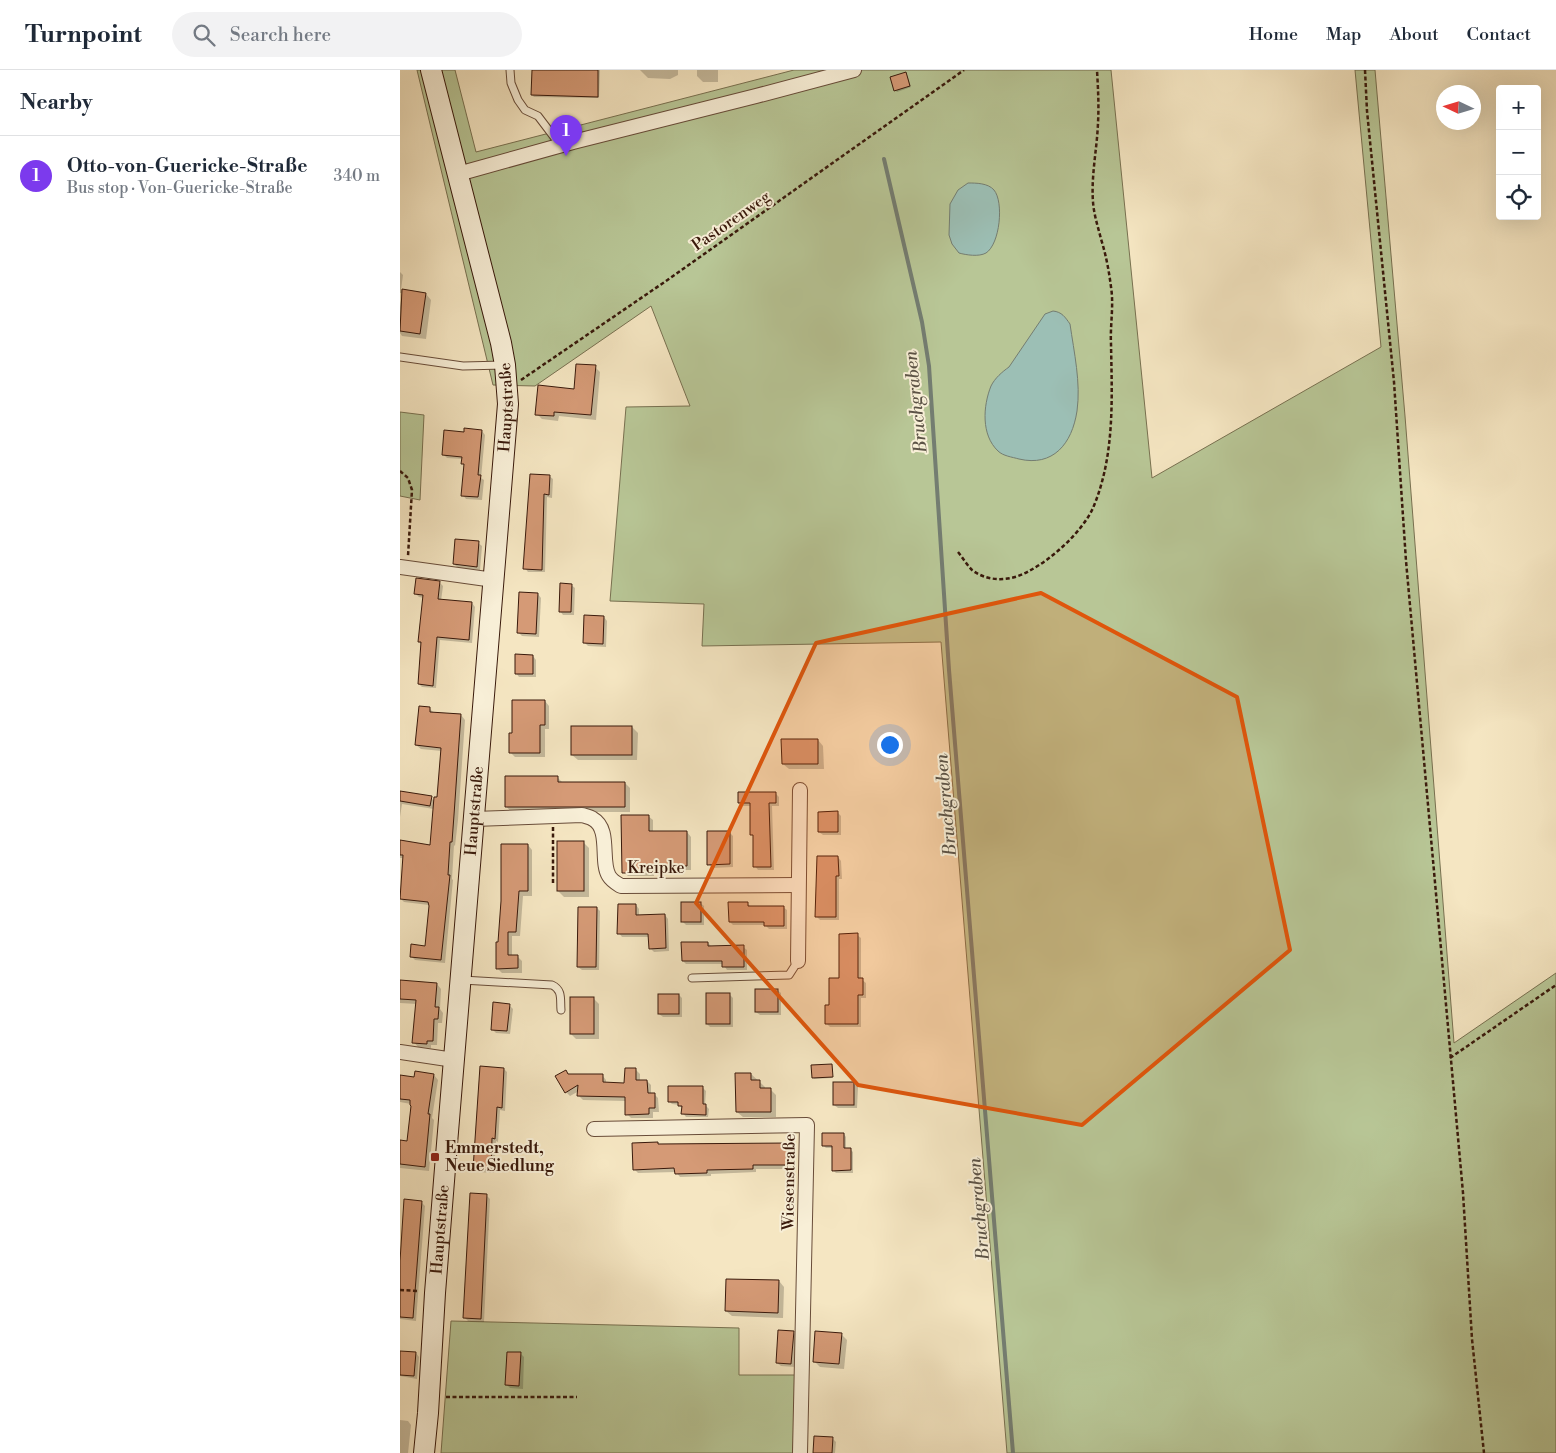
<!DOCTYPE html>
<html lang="en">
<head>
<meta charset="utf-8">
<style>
	:root { --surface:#fff; --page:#f2f2f3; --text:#1f2937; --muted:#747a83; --line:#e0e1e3; --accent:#7c3aed }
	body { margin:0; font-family:"Libre Bodoni",serif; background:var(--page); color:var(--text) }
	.controls { position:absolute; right:15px; top:15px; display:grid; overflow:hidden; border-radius:5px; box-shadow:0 5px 20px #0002 }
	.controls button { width:45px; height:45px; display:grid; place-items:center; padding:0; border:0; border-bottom:1px solid var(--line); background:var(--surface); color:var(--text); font:25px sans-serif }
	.compass { position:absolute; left:1036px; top:15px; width:45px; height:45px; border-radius:50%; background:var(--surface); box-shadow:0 5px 20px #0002; rotate:274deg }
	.you { position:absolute; left:489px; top:674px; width:18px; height:18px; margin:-12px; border:4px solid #fff; border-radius:50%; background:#1a73e8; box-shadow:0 0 0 8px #1a73e833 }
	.badge { display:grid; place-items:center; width:32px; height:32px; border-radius:50%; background:var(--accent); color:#fff; font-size:16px; font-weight:700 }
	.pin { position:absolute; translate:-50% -41px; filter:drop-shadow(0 1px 2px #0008) }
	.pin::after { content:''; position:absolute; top:26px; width:18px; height:15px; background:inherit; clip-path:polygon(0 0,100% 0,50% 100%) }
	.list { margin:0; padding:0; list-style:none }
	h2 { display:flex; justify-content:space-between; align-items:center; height:65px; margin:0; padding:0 20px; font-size:21px }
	h2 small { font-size:16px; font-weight:400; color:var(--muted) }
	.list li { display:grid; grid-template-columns:32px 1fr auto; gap:15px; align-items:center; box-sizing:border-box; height:80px; padding:0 20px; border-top:1px solid var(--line) }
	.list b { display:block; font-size:19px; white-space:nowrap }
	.list p { margin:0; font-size:16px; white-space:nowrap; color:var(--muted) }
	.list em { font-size:16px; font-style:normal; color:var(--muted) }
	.icon { flex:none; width:28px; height:28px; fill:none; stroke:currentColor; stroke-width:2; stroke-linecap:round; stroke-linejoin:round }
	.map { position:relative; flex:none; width:1156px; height:1383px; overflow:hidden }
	header { display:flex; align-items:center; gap:30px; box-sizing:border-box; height:70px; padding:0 25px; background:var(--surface); border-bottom:1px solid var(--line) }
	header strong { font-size:24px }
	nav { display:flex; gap:28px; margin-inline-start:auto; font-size:18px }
	.search { width:350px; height:45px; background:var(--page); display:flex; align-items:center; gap:12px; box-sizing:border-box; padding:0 18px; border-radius:28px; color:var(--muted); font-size:19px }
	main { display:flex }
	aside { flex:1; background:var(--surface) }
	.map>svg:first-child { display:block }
</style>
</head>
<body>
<header>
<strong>Turnpoint</strong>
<div class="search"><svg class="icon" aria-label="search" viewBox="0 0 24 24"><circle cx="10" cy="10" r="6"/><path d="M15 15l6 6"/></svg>Search here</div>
<nav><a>Home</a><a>Map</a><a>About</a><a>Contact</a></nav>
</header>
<main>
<aside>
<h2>Nearby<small></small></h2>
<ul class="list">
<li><span class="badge">1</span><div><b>Otto-von-Guericke-Straße</b><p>Bus stop · Von-Guericke-Straße</p></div><em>340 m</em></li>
</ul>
</aside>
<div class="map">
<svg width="1156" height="1383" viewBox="0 0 1156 1383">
	<rect width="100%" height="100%" fill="#f5e6c2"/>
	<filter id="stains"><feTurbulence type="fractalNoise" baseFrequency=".004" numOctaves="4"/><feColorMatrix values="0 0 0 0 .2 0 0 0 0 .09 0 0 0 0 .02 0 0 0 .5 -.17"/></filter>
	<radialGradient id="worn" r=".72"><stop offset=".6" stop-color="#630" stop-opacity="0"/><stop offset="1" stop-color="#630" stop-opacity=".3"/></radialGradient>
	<g fill="#b8c696" stroke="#787050">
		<path d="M 17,0 L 55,0 L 76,82 L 394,0 L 711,0 L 752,408 L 981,277 L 955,0 L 975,0 L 1005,346 L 1054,973 L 1156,903 L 1156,1383 L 607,1383 L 541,572 L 302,576 L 304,534 L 210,531 L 226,337 L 290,336 L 251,236 L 135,316 L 93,315 Z"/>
		<path d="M 0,342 L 24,345 L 20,430 L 0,426 Z"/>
		<path d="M 51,1251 L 339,1258 L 339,1305 L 396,1305 L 393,1383 L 41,1383 Z"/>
	</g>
	<g fill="#9cbfb5" stroke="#747d71">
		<path d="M 568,113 C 576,113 588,113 594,120 C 604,132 600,174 586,183 C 579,187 566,185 559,183 L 552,174 L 549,165 L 550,134 L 558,120 Z"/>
		<path d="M 653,241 C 662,242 665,247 670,254 C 674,282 681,313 677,341 C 672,374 653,397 619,389 C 612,387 603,386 598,381 C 581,365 583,336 591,316 C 595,308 602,302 609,297 L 645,244 Z"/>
	</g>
	<g fill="#0003">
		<path d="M 133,0 L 200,0 L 199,28 L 134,27 L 132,25 Z"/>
		<path d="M 240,0 L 278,0 L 278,5 L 270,9 L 248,8 Z"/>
		<path d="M 297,0 L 318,0 L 318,12 L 303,12 L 297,6 Z"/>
		<path d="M 507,5 L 511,17 L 497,22 L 495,20 Z"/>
		<path d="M 0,202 L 3,205 L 1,220 L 26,224 L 31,230 L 26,269 L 2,266 L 0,263 L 0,237 L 2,223 L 0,223 Z"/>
		<path d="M 195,297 L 200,302 L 196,350 L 159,346 L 158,351 L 142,349 L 137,344 L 175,320 Z"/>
		<path d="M 82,361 L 85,365 L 81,408 L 84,410 L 82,430 L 66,429 L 63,425 L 65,396 L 62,393 L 63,389 L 47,388 L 43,384 L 65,364 Z"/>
		<path d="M 131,405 L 149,406 L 153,409 L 152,428 L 147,427 L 145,502 L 128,502 L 125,498 Z"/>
		<path d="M 78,473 L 82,476 L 80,500 L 58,498 L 54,494 Z"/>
		<path d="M 39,512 L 43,516 L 41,531 L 72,533 L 75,537 L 72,573 L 40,570 L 36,618 L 22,617 L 19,614 L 22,575 L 19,572 L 24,528 L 19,527 L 16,524 Z"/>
		<path d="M 171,515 L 175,518 L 174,545 L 163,545 L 160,541 Z"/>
		<path d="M 138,524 L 141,528 L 139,567 L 122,566 L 118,562 Z"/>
		<path d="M 204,547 L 207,551 L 206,577 L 188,576 L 184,572 Z"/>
		<path d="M 133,586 L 136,590 L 136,607 L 119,607 L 116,603 Z"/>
		<path d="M 145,631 L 149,636 L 149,659 L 145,659 L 145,687 L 115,687 L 110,682 L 113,664 Z"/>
		<path d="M 29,638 L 34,643 L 61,645 L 65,650 L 58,750 L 55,776 L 54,775 L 52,809 L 53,810 L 45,893 L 15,890 L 11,886 L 26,877 L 29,835 L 4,832 L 0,828 L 4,788 L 0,788 L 0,772 L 31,777 L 34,739 L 2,734 L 0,747 L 0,722 L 31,728 L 35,732 L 38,729 L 42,681 L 21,679 L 16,675 Z"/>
		<path d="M 232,657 L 238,663 L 237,690 L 178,690 L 172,685 Z"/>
		<path d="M 418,670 L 423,676 L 424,699 L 389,699 L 383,694 Z"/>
		<path d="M 158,708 L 163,713 L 225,713 L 230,718 L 230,742 L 111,742 L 106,736 Z"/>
		<path d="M 375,723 L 379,727 L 379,736 L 372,736 L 374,800 L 358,800 L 355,796 L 354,767 L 352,764 L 352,736 L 343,736 L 340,733 Z"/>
		<path d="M 438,743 L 441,746 L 441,765 L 423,765 L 419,762 Z"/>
		<path d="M 248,746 L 253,750 L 253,763 L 287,762 L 291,767 L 291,800 L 254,800 L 254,806 L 228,806 L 223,802 Z"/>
		<path d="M 329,762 L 333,766 L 333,797 L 312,798 L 309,794 Z"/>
		<path d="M 183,772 L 189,778 L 189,827 L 164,827 L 158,821 Z"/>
		<path d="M 128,775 L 132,780 L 132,826 L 123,826 L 120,866 L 112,866 L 112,886 L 117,886 L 122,891 L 122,903 L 102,903 L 97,898 L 102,831 Z"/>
		<path d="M 438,787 L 441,791 L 442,809 L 439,809 L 439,850 L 420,850 L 416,846 Z"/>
		<path d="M 300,833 L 304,836 L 304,855 L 286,855 L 282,851 Z"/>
		<path d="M 347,833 L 351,837 L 383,837 L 387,840 L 387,859 L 369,859 L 365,855 L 333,855 L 330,852 Z"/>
		<path d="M 236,835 L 239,839 L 239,846 L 265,845 L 268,849 L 269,881 L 254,882 L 250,878 L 250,867 L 222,867 L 219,863 Z"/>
		<path d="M 197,838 L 200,841 L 199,900 L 182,900 L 178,897 Z"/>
		<path d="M 457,865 L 461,868 L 461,909 L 466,913 L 466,928 L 461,928 L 461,957 L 430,957 L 427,954 L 430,936 Z"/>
		<path d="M 308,873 L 312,877 L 343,877 L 347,880 L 347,900 L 327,900 L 323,894 L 286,894 L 283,891 Z"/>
		<path d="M 0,911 L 37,914 L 41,919 L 40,939 L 43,943 L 42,953 L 38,953 L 37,975 L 31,975 L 31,978 L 18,977 L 14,972 L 17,934 L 0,933 Z"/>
		<path d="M 377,920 L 381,923 L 381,945 L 360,945 L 356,942 Z"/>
		<path d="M 329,924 L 333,928 L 333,957 L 310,957 L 307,954 Z"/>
		<path d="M 279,925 L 282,928 L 282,947 L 263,947 L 259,944 Z"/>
		<path d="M 193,928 L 199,934 L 199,969 L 176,969 L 171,964 Z"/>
		<path d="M 109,935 L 113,939 L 110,964 L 96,963 L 92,959 Z"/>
		<path d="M 431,995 L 432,1008 L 414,1009 L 413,1007 Z"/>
		<path d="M 104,999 L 107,1002 L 105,1041 L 100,1040 L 98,1072 L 96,1071 L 94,1103 L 78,1102 L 74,1098 Z"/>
		<path d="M 235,999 L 240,1004 L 240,1011 L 247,1011 L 251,1015 L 251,1024 L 254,1024 L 258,1028 L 259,1042 L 253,1042 L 253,1048 L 231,1048 L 227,1044 L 226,1031 L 183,1030 L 179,1026 L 179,1021 L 170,1026 L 166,1022 L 166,1001 L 169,1005 L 202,1005 L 206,1010 L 206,1014 L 225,1014 Z"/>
		<path d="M 351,1004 L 365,1017 L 365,1020 L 370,1019 L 376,1025 L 376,1047 L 343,1047 L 337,1042 Z"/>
		<path d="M 34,1005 L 38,1010 L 32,1048 L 34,1050 L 29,1101 L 0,1098 L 0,1071 L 8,1072 L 11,1034 L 0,1032 L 0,1007 L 15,1009 Z"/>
		<path d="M 454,1014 L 458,1017 L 457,1038 L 438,1038 L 434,1035 Z"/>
		<path d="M 303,1018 L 306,1021 L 305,1035 L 309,1039 L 308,1047 L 286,1047 L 283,1043 L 283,1039 L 279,1035 L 272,1034 L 269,1031 Z"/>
		<path d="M 444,1064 L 446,1067 L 446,1079 L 450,1079 L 453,1082 L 453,1103 L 436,1103 L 433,1100 L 433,1078 L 426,1078 L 423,1075 Z"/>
		<path d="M 257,1073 L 260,1075 L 388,1074 L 392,1078 L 392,1099 L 356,1099 L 356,1102 L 311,1104 L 311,1106 L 280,1107 L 276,1102 L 238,1103 L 234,1099 Z"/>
		<path d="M 87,1126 L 90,1129 L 84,1252 L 68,1251 L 64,1247 Z"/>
		<path d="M 21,1132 L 25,1136 L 16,1251 L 0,1249 L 0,1206 Z"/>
		<path d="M 379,1211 L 384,1217 L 383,1248 L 332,1246 L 326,1241 Z"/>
		<path d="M 393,1262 L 397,1266 L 395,1297 L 381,1296 L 377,1293 Z"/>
		<path d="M 441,1264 L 447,1270 L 444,1299 L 420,1297 L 414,1291 Z"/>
		<path d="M 0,1282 L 16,1283 L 19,1287 L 17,1309 L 0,1306 Z"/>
		<path d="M 121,1284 L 124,1287 L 123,1319 L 110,1318 L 106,1314 Z"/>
		<path d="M 0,1350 L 8,1351 L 11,1355 L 8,1383 L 0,1383 Z"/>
		<path d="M 432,1368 L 436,1372 L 435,1383 L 414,1383 Z"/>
	</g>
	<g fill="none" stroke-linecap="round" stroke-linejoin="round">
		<path stroke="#747d71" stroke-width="4" d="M 484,89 L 522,252 L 529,296 L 549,600 L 613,1383"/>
	</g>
	<g fill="#d59a76" stroke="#39190b">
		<path d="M 132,0 L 198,0 L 198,27 L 131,25 Z"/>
		<path d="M 506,2 L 510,16 L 494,21 L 490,7 Z"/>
		<path d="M 2,219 L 26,223 L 20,264 L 0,261 Z"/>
		<path d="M 176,294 L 196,295 L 191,345 L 154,342 L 154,346 L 135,345 L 138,315 L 174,319 Z"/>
		<path d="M 64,358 L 82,360 L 78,405 L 81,405 L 78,427 L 61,426 L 64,394 L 61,394 L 62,387 L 42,385 L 44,360 L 64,362 Z"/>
		<path d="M 130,404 L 150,405 L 149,425 L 144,424 L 142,500 L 123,499 Z"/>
		<path d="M 55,469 L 79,471 L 77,497 L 53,494 Z"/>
		<path d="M 16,508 L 40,511 L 38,529 L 72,532 L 69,570 L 37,567 L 33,616 L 18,614 L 21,572 L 18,572 L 23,525 L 14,524 Z"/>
		<path d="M 160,513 L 172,514 L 171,542 L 159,542 Z"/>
		<path d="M 119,522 L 138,523 L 136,564 L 117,563 Z"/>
		<path d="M 184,545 L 204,546 L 203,574 L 183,573 Z"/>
		<path d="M 115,584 L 133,585 L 133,604 L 115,604 Z"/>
		<path d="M 112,630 L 145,630 L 145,655 L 140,655 L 140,683 L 109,683 L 109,663 L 112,663 Z"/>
		<path d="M 19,636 L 30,637 L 30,642 L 61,644 L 54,745 L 52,772 L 50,772 L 48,805 L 50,805 L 41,890 L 10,887 L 11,874 L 25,876 L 29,836 L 28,832 L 0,829 L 3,785 L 0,785 L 0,770 L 30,775 L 34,727 L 37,727 L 41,678 L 15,675 Z"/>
		<rect x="171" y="656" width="61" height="29"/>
		<path d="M 381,669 L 418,669 L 418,694 L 382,694 Z"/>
		<path d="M 105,706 L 158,706 L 158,712 L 225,712 L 225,737 L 105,737 Z"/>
		<path d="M 0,721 L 32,726 L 30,736 L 0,731 Z"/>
		<path d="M 338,722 L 376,722 L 376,733 L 369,733 L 371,797 L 353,797 L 353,765 L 350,765 L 350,733 L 338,733 Z"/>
		<path d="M 438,741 L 438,762 L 418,762 L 418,742 Z"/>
		<path d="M 221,745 L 249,745 L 249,761 L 287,761 L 287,796 L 250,796 L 250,803 L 222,803 Z"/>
		<path d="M 307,761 L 330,761 L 330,794 L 307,795 Z"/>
		<rect x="157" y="771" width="27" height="50"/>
		<path d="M 101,774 L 128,774 L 128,821 L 119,821 L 116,862 L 108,862 L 108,885 L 118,885 L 118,898 L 96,899 L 96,872 L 98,872 L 101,831 Z"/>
		<path d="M 417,786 L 438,786 L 439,806 L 436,806 L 436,847 L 415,847 Z"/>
		<rect x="281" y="832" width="20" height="20"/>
		<path d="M 328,832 L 348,832 L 348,836 L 384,836 L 384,856 L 364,856 L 364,852 L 329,852 Z"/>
		<path d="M 218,834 L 236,834 L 236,845 L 265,844 L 266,878 L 249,879 L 248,864 L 217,864 Z"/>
		<path d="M 178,837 L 197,837 L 196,897 L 177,897 Z"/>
		<path d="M 458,863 L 458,908 L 463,908 L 463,925 L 458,925 L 458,954 L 425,954 L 425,935 L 429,935 L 429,908 L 439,908 L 439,864 Z"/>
		<path d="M 281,872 L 308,872 L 308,876 L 344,875 L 344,897 L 322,897 L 322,891 L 282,891 Z"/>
		<path d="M 0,910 L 37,913 L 35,937 L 39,937 L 38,949 L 34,949 L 33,971 L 27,971 L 27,974 L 12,973 L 16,930 L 0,929 Z"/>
		<rect x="355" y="919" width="23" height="23"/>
		<rect x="306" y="923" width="24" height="31"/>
		<rect x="258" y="924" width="21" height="20"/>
		<rect x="170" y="927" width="24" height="37"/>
		<path d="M 93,932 L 110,934 L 107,961 L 91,960 Z"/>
		<path d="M 432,994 L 433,1007 L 412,1008 L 411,995 Z"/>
		<path d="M 80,996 L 104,998 L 102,1038 L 97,1037 L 95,1069 L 92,1068 L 91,1100 L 73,1099 Z"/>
		<path d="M 225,998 L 236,998 L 236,1010 L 247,1010 L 248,1023 L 255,1023 L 255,1038 L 249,1038 L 249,1044 L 225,1045 L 225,1027 L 177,1026 L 178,1015 L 165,1023 L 155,1006 L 166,1000 L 168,1004 L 203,1004 L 203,1012 L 224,1013 Z"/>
		<path d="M 15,1001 L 34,1004 L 28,1044 L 30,1044 L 25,1097 L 0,1094 L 0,1070 L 7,1071 L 11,1036 L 10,1035 L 10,1030 L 0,1029 L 0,1005 L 14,1007 Z"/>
		<path d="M 335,1003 L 351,1003 L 351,1010 L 360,1010 L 360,1018 L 371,1018 L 371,1042 L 336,1042 Z"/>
		<rect x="433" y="1012" width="21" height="23"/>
		<path d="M 268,1016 L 303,1016 L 303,1034 L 306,1034 L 306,1045 L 281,1044 L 282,1036 L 278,1036 L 278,1032 L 268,1032 Z"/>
		<path d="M 422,1063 L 444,1063 L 444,1078 L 451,1078 L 451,1100 L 432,1101 L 432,1076 L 422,1076 Z"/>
		<path d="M 258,1072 L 258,1074 L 389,1073 L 389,1095 L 353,1095 L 353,1099 L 307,1100 L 307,1103 L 275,1104 L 274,1098 L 233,1100 L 232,1073 Z"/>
		<path d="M 70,1123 L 87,1124 L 81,1249 L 63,1248 Z"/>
		<path d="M 4,1129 L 22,1131 L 13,1248 L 0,1247 L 0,1191 Z"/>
		<path d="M 326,1209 L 379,1210 L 378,1243 L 325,1241 Z"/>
		<path d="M 378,1260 L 394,1261 L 391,1294 L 376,1293 Z"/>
		<path d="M 415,1261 L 442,1263 L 439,1294 L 413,1292 Z"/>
		<path d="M 0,1281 L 16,1282 L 14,1306 L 0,1305 Z"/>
		<path d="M 107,1282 L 121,1282 L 119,1316 L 105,1315 Z"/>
		<path d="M 414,1366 L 433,1367 L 432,1383 L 413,1383 Z"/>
	</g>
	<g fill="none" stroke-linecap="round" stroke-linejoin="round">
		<defs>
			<g id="service">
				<path d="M 110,0 L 111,13 L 118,30 L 125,40 L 138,46 L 160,75"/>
				<path d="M 0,287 L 63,296 L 104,295"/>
				<path d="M 292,908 L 389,905 L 398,891"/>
				<path d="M 62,910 L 152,915 C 163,920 160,930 161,940"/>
			</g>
			<g id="minor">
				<path d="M 58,104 L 173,72 L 356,26 L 454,0"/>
				<path d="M 0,497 L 94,510"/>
				<path d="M 74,749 L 182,745 C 185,746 190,747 193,749 C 211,759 200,792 209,806 C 212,811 216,813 221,816 L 398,815"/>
				<path d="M 398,891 L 400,720"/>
				<path d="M 0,982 L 54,990"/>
				<path d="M 194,1059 L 407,1055 L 400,1383"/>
			</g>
			<g id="secondary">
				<path id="s1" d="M 24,1383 L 28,1343 L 35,1223 L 46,1086 L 108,334 L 105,295 L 101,273 L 31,0"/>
			</g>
		</defs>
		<use href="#service" stroke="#684c39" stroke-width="9"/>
		<use href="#minor" stroke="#684c39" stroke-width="16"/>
		<use href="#secondary" stroke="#39190b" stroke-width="22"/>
		<g stroke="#39190b" stroke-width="2.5" stroke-dasharray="4 2.5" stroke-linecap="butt">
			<path d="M 965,0 L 967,41 L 994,312 L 1006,491 L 1063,1123 L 1072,1269 L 1084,1383"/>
			<path d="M 121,310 L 266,211 L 564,0"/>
			<path d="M 0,401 L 8,408 L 12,420 L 8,486"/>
			<path d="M 558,482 C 563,488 567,495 572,500 C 589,513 612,511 629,501 C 652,489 682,462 693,438 C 715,386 712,329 711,274 C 710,255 714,236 711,217 C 709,201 706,185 701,169 C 698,157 694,145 693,132 C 691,106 697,79 698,53 C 699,35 698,18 697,0"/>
			<path d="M 153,813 L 153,757"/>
			<path d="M 1050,988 L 1156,915"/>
			<path d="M 0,1220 L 18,1221"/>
			<path d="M 46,1327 L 177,1327"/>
		</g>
		<use href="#service" stroke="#f8efd7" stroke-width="7"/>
		<use href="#minor" stroke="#f8efd7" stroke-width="14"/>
		<use href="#secondary" stroke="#f8efd7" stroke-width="20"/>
	</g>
	<path fill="#df560c" fill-opacity="0.2" stroke="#df560c" stroke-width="4" stroke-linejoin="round" d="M 641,523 L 837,627 L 890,880 L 682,1055 L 458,1015 L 296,833 L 416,573 Z"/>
	<rect fill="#8f2418" stroke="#f8efd7" stroke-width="2" x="30" y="1082" width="10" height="10" rx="2.5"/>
	<g text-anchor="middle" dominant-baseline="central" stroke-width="4" stroke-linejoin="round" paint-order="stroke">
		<g font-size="16" fill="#39190b" stroke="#f8efd7">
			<text transform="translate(331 151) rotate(-35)">Pastorenweg</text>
			<text stroke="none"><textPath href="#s1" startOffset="1049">Hauptstraße</textPath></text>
			<text stroke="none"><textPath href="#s1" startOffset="644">Hauptstraße</textPath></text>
			<text x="256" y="798">Kreipke</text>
			<text transform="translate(389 1112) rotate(-89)">Wiesenstraße</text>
			<text stroke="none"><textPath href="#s1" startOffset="224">Hauptstraße</textPath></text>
		</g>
		<g font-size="16" font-weight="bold" fill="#39190b" stroke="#f8efd7" text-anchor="start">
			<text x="45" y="1078">Emmerstedt,<tspan x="45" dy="18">Neue Siedlung</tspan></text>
		</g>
		<g font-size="18" font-style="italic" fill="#5c5346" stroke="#f8efd7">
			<text transform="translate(516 332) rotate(-96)">Bruchgraben</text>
			<text transform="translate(546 735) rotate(-95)">Bruchgraben</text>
			<text transform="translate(579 1139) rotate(-95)">Bruchgraben</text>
		</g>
	</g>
	<rect width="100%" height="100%" filter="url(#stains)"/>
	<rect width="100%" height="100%" fill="url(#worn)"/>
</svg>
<div class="controls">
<button>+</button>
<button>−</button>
<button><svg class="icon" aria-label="locate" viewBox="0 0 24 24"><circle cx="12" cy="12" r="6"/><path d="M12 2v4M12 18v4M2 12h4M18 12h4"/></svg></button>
</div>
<svg class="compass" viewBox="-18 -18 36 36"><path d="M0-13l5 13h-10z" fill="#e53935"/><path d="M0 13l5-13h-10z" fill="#747a83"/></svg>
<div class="you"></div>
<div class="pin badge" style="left:166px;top:86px">1</div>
</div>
</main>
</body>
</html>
